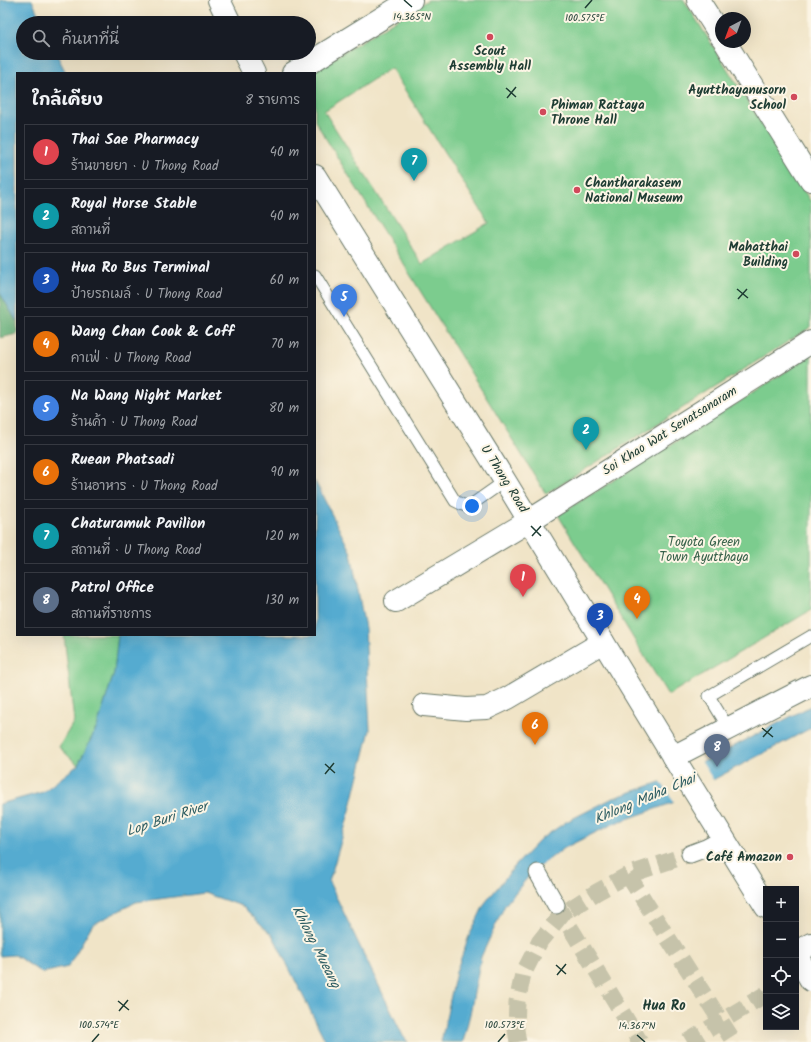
<!DOCTYPE html>
<html lang="th">
<head>
<meta charset="utf-8">
<style>
	:root { --surface:#171b24; --page:#20242c; --text:#f1f3f6; --muted:#9ea1a6; --line:#363941; --accent:#d1495b }
	body { margin:0; font-family:Kalam,"Playpen Sans Thai",sans-serif; background:var(--page); color:var(--text) }
	.controls { position:absolute; right:12px; bottom:12px; display:grid; overflow:hidden; border-radius:0px; box-shadow:0 4px 16px #0002 }
	.controls button { width:36px; height:36px; display:grid; place-items:center; padding:0; border:0; border-bottom:1px solid var(--line); background:var(--surface); color:var(--text); font:20px sans-serif }
	.compass { position:absolute; left:715px; top:12px; width:36px; height:36px; border-radius:50%; background:var(--surface); box-shadow:0 4px 16px #0002; rotate:221deg }
	.you { position:absolute; left:472px; top:506px; width:14px; height:14px; margin:-10px; border:3px solid #fff; border-radius:50%; background:#1a73e8; box-shadow:0 0 0 6px #1a73e833 }
	.badge { display:grid; place-items:center; width:26px; height:26px; border-radius:50%; background:var(--accent); color:#fff; font-size:13px; font-weight:700 }
	.pin { position:absolute; translate:-50% -33px; filter:drop-shadow(0 1px 2px #0008) }
	.pin::after { content:''; position:absolute; top:21px; width:14px; height:12px; background:inherit; clip-path:polygon(0 0,100% 0,50% 100%) }
	.list { margin:0; padding:0; list-style:none }
	h2 { display:flex; justify-content:space-between; align-items:center; height:52px; margin:0; padding:0 16px; font-size:17px }
	h2 small { font-size:13px; font-weight:400; color:var(--muted) }
	.list li { display:grid; grid-template-columns:26px 1fr auto; gap:12px; align-items:center; box-sizing:border-box; height:56px; margin:0 8px 8px; padding:0 8px; border:1px solid var(--line); border-radius:0px }
	.list b { display:block; font-size:15px; white-space:nowrap }
	.list p { margin:0; font-size:13px; white-space:nowrap; color:var(--muted) }
	.list em { font-size:13px; font-style:normal; color:var(--muted) }
	.icon { flex:none; width:22px; height:22px; fill:none; stroke:currentColor; stroke-width:2; stroke-linecap:round; stroke-linejoin:round }
	.map { position:relative; flex:none; width:811px; height:1042px; overflow:hidden }
	.search { position:absolute; background:var(--surface); box-shadow:0 4px 16px #0002; left:16px; top:16px; width:300px; height:44px; display:flex; align-items:center; gap:10px; box-sizing:border-box; padding:0 14px; border-radius:22px; color:var(--muted); font-size:15px }
	.panel { position:absolute; background:var(--surface); box-shadow:0 4px 16px #0002; left:16px; top:72px; width:300px; height:564px; border-radius:0px }
	.map>svg:first-child { display:block }
</style>
</head>
<body>
<div class="map">
<svg width="811" height="1042" viewBox="0 0 811 1042">
	<rect width="100%" height="100%" fill="#fcf5e5"/>
	<filter id="ink" filterUnits="userSpaceOnUse"><feTurbulence type="fractalNoise" baseFrequency=".025" numOctaves="2"/><feDisplacementMap in="SourceGraphic" scale="8" xChannelSelector="R" yChannelSelector="G"/><feConvolveMatrix kernelMatrix="1 2 1 2 8 2 1 2 1" color-interpolation-filters="sRGB"/></filter>
	<filter id="wash" filterUnits="userSpaceOnUse"><feTurbulence type="fractalNoise" baseFrequency=".012" numOctaves="4" result="noise"/><feDisplacementMap in="SourceGraphic" scale="16" xChannelSelector="R" yChannelSelector="G"/><feGaussianBlur stdDeviation="0.9" result="paint"/><feColorMatrix in="noise" values="0 0 0 0 0 0 0 0 0 0 0 0 0 0 0 0 0 1.4 0 .05"/><feComposite in="paint" operator="in"/></filter>
	<g filter="url(#wash)">
		<rect width="100%" height="100%" fill="#f0e4c7"/>
		<g fill="#7bcc8e" stroke="#4d8461" fill-rule="evenodd">
			<path d="M 428,0 L 684,0 L 811,202 L 811,327 L 546,494 L 315,121 L 315,73 L 310,73 ZM 391,68 L 489,223 L 422,264 L 324,111 Z"/>
			<path d="M 811,355 L 811,610 L 668,695 L 558,515 L 719,415 Z"/>
			<path d="M 64,635 L 118,635 L 114,673 L 97,727 L 78,765 L 59,747 L 74,721 Z"/>
		</g>
		<path fill="#64b079" stroke="#427656" d="M 0,293 L 17,322 L 17,334 L 0,338 Z"/>
		<g fill="#54abd0" stroke="#3a7482">
			<path d="M 0,0 L 32,0 L 42,23 L 23,23 L 23,53 L 56,53 L 66,73 L 17,73 L 17,322 L 0,293 Z"/>
			<path d="M 315,481 L 351,553 L 365,628 L 370,730 L 351,807 L 329,882 L 403,1036 L 408,1042 L 326,1042 L 273,936 L 242,906 L 204,893 L 136,902 L 92,925 L 68,967 L 42,973 L 15,955 L 0,956 L 0,804 L 43,792 L 78,765 L 97,727 L 114,673 L 118,635 L 315,635 Z"/>
			<path d="M 811,706 L 811,728 L 722,775 L 672,803 L 613,824 L 566,847 L 534,870 L 505,905 L 481,957 L 470,1014 L 463,1042 L 441,1042 L 456,972 L 469,936 L 485,903 L 515,866 L 541,839 L 566,822 L 611,799 L 660,782 L 715,756 Z"/>
		</g>
		<path fill="#f0e4c7" d="M 701,761 L 714,781 L 675,804 L 660,780 Z"/>
	</g>
	<g filter="url(#ink)">
		<g fill="none" stroke-linecap="round" stroke-linejoin="round">
			<g stroke="#c6c3aa" stroke-width="17" stroke-dasharray="17 8" stroke-linecap="butt">
				<path d="M 628,875 L 734,1042"/>
				<path d="M 557,906 L 640,1042"/>
				<path d="M 518,1042 L 516,1030 L 517,1002 L 523,974 L 540,941 L 562,914 L 597,892 L 628,875 L 690,854"/>
				<path d="M 687,1042 L 766,994"/>
			</g>
			<defs>
				<g id="service">
					<path d="M 315,275 L 455,501 L 463,505 L 468,507 L 505,481"/>
					<path d="M 729,729 L 709,696 L 811,636"/>
				</g>
				<g id="pedestrian">
					<path d="M 690,854 L 706,848 L 723,839"/>
					<path d="M 538,873 L 556,905"/>
				</g>
				<g id="minor">
					<path d="M 698,0 L 721,36"/>
					<path d="M 725,42 L 811,180"/>
					<path d="M 293,73 L 411,0"/>
					<path d="M 396,601 L 529,521 L 811,342"/>
					<path d="M 424,705 L 466,709 L 487,708 L 508,698 L 603,642"/>
					<path d="M 673,757 L 811,686"/>
					<path d="M 796,952 L 811,944"/>
				</g>
				<g id="secondary">
					<path d="M 219,0 L 230,23"/>
					<path d="M 244,53 L 254,73"/>
					<path d="M 315,176 L 505,481 L 680,768 L 766,907"/>
					<path d="M 796,955 L 811,980"/>
				</g>
			</defs>
			<use href="#service" stroke="#687767" stroke-width="13"/>
			<use href="#pedestrian" stroke="#687767" stroke-width="19"/>
			<use href="#minor" stroke="#687767" stroke-width="24"/>
			<use href="#secondary" stroke="#687767" stroke-width="24"/>
			<use href="#service" stroke="#fff" stroke-width="11"/>
			<use href="#pedestrian" stroke="#fff" stroke-width="17"/>
			<use href="#minor" stroke="#fff" stroke-width="22"/>
			<use href="#secondary" stroke="#fff" stroke-width="22"/>
		</g>
	</g>
	<path fill="none" stroke="#1f3d34" stroke-width="1.5" d="M 404,0 L 412,7M 585,8 L 592,0M 506,88 L 516,97M 507,98 L 516,87M 737,289 L 748,298M 738,299 L 747,289M 531,526 L 541,536M 532,536 L 541,526M 762,728 L 773,737M 763,737 L 772,727M 325,764 L 335,773M 325,774 L 334,763M 556,965 L 566,974M 557,975 L 566,964M 118,1001 L 129,1010M 119,1011 L 128,1000M 637,1035 L 645,1042M 92,1042 L 99,1034M 498,1042 L 505,1034"/>
	<g fill="#d1495b" stroke="#fcf5e5" stroke-width="1.5">
		<circle cx="490" cy="37" r="4"/>
		<circle cx="794" cy="97" r="4"/>
		<circle cx="543" cy="112" r="4"/>
		<circle cx="577" cy="190" r="4"/>
		<circle cx="796" cy="254" r="4"/>
		<circle cx="790" cy="857" r="4"/>
	</g>
	<g text-anchor="middle" dominant-baseline="central" stroke-width="4" stroke-linejoin="round" paint-order="stroke">
		<g font-size="13" font-weight="bold" fill="#1f3d34" stroke="#fcf5e5" text-anchor="end">
			<text x="490" y="51" text-anchor="middle">Scout<tspan x="490" dy="15">Assembly Hall</tspan></text>
			<text x="786" y="90">Ayutthayanusorn<tspan x="786" dy="15">School</tspan></text>
			<text x="551" y="105" text-anchor="start">Phiman Rattaya<tspan x="551" dy="15">Throne Hall</tspan></text>
			<text x="585" y="183" text-anchor="start">Chantharakasem<tspan x="585" dy="15">National Museum</tspan></text>
			<text x="788" y="247">Mahatthai<tspan x="788" dy="15">Building</tspan></text>
			<text x="782" y="857">Café Amazon</text>
		</g>
		<g font-size="13" fill="#1f3d34" stroke="#fcf5e5">
			<text transform="translate(670 431) rotate(-32)">Soi Khao Wat Senatsanaram</text>
			<text transform="translate(504 479) rotate(58)">U Thong Road</text>
		</g>
		<g font-size="13" fill="#36614a" stroke="#fcf5e5">
			<text x="704" y="542">Toyota Green<tspan x="704" dy="15">Town Ayutthaya</tspan></text>
		</g>
		<g font-size="14" font-style="italic" fill="#2f5e63" stroke="#fcf5e5">
			<text transform="translate(645 799) rotate(-23)">Khlong Maha Chai</text>
			<text transform="translate(167 819) rotate(-18)">Lop Buri River</text>
			<text transform="translate(316 947) rotate(63)">Khlong Mueang</text>
		</g>
		<g font-size="14" font-weight="bold" fill="#1f3d34" stroke="#fcf5e5">
			<text x="664" y="1006">Hua Ro</text>
		</g>
	</g>
	<g font-size="10" text-anchor="middle" fill="#1f3d34" stroke="#fcf5e5" stroke-width="4" stroke-linejoin="round" paint-order="stroke">
		<text x="412" y="20">14.365°N</text>
		<text x="585" y="21">100.575°E</text>
		<text x="99" y="1028">100.574°E</text>
		<text x="505" y="1028">100.573°E</text>
		<text x="637" y="1029">14.367°N</text>
	</g>
</svg>
<div class="controls">
<button>+</button>
<button>−</button>
<button><svg class="icon" aria-label="locate" viewBox="0 0 24 24"><circle cx="12" cy="12" r="6"/><path d="M12 2v4M12 18v4M2 12h4M18 12h4"/></svg></button>
<button><svg class="icon" aria-label="layers" viewBox="0 0 24 24"><path d="M12 4l9 5-9 5-9-5zM3 14l9 5 9-5"/></svg></button>
</div>
<svg class="compass" viewBox="-18 -18 36 36"><path d="M0-13l5 13h-10z" fill="#e53935"/><path d="M0 13l5-13h-10z" fill="#9ea1a6"/></svg>
<div class="you"></div>
<div class="pin badge" style="left:523px;top:597px;background:#e0444e">1</div>
<div class="pin badge" style="left:586px;top:450px;background:#0f9aa8">2</div>
<div class="pin badge" style="left:600px;top:636px;background:#1a4fb4">3</div>
<div class="pin badge" style="left:637px;top:619px;background:#e8710a">4</div>
<div class="pin badge" style="left:344px;top:317px;background:#3f7fe0">5</div>
<div class="pin badge" style="left:535px;top:745px;background:#e8710a">6</div>
<div class="pin badge" style="left:414px;top:181px;background:#0f9aa8">7</div>
<div class="pin badge" style="left:717px;top:767px;background:#5c6f8a">8</div>
<div class="search"><svg class="icon" aria-label="search" viewBox="0 0 24 24"><circle cx="10" cy="10" r="6"/><path d="M15 15l6 6"/></svg>ค้นหาที่นี่</div>
<section class="panel">
<h2>ใกล้เคียง<small>8 รายการ</small></h2>
<ul class="list">
<li><span class="badge" style="background:#e0444e">1</span><div><b>Thai Sae Pharmacy</b><p>ร้านขายยา · U Thong Road</p></div><em>40 m</em></li>
<li><span class="badge" style="background:#0f9aa8">2</span><div><b>Royal Horse Stable</b><p>สถานที่</p></div><em>40 m</em></li>
<li><span class="badge" style="background:#1a4fb4">3</span><div><b>Hua Ro Bus Terminal</b><p>ป้ายรถเมล์ · U Thong Road</p></div><em>60 m</em></li>
<li><span class="badge" style="background:#e8710a">4</span><div><b>Wang Chan Cook &amp; Coff</b><p>คาเฟ่ · U Thong Road</p></div><em>70 m</em></li>
<li><span class="badge" style="background:#3f7fe0">5</span><div><b>Na Wang Night Market</b><p>ร้านค้า · U Thong Road</p></div><em>80 m</em></li>
<li><span class="badge" style="background:#e8710a">6</span><div><b>Ruean Phatsadi</b><p>ร้านอาหาร · U Thong Road</p></div><em>90 m</em></li>
<li><span class="badge" style="background:#0f9aa8">7</span><div><b>Chaturamuk Pavilion</b><p>สถานที่ · U Thong Road</p></div><em>120 m</em></li>
<li><span class="badge" style="background:#5c6f8a">8</span><div><b>Patrol Office</b><p>สถานที่ราชการ</p></div><em>130 m</em></li>
</ul>
</section>
</div>
</body>
</html>
